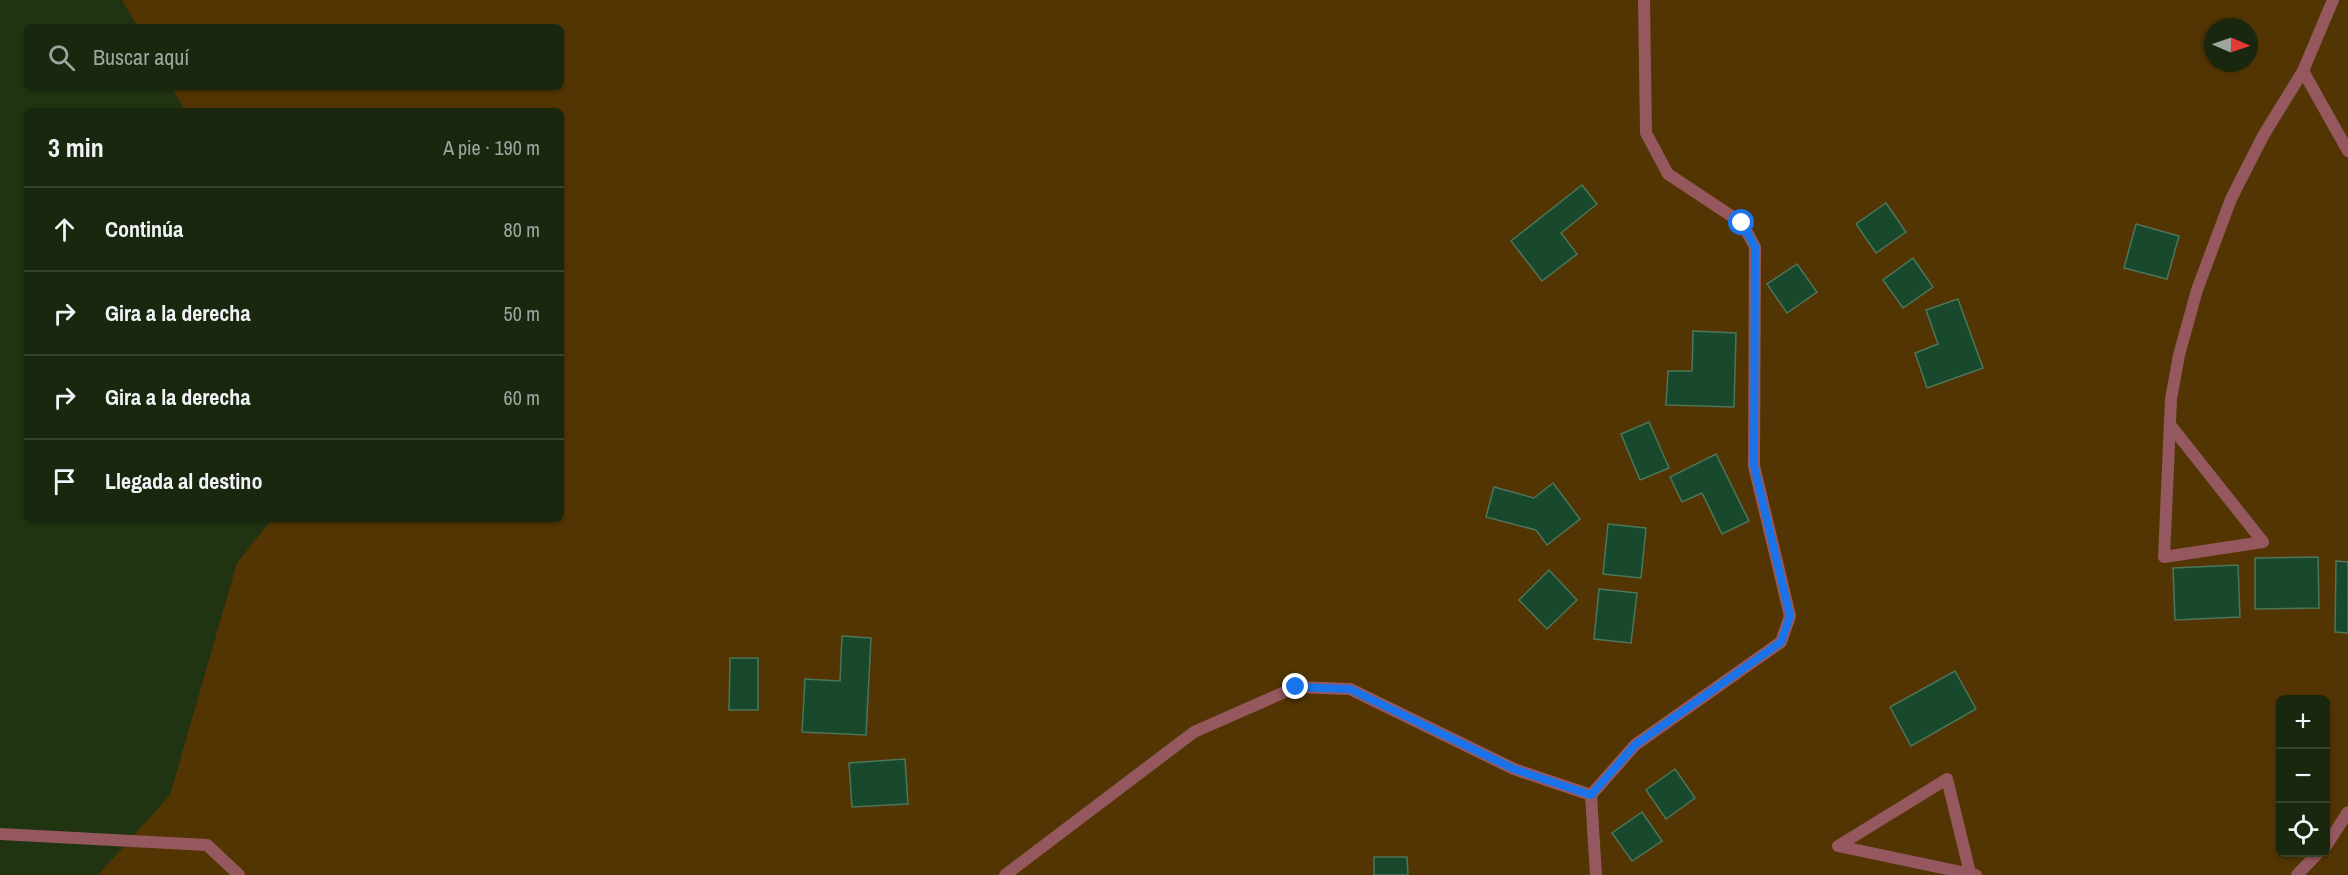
<!DOCTYPE html>
<html lang="es">
<head>
<meta charset="utf-8">
<style>
	:root { --surface:#18270e; --page:#25331c; --text:#f1f3f6; --muted:#9fa59e; --line:#36442e }
	body { margin:0; font-family:"Archivo Narrow",sans-serif; background:var(--page); color:var(--text) }
	.controls { position:absolute; right:18px; bottom:18px; display:grid; overflow:hidden; border-radius:9px; box-shadow:0 2px 4px #0004 }
	.controls button { width:54px; height:54px; display:grid; place-items:center; padding:0; border:0; border-bottom:2px solid var(--line); background:var(--surface); color:var(--text); font:30px sans-serif }
	.compass { position:absolute; left:2204px; top:18px; width:54px; height:54px; border-radius:50%; background:var(--surface); box-shadow:0 2px 4px #0004; rotate:92deg }
	.stop { position:absolute; width:18px; height:18px; margin:-14px; border:4px solid #1a73e8; border-radius:50%; background:#fff }
	.stop.end { background:#1a73e8; border-color:#fff; box-shadow:0 2px 6px #0008 }
	.list { margin:0; padding:0; list-style:none }
	h2 { display:flex; justify-content:space-between; align-items:center; height:78px; margin:0; padding:0 24px; font-size:26px }
	h2 small { font-size:20px; font-weight:400; color:var(--muted) }
	.list li { display:grid; grid-template-columns:39px 1fr auto; gap:18px; align-items:center; box-sizing:border-box; height:84px; padding:0 24px; border-top:2px solid var(--line) }
	.list b { display:block; font-size:22px; white-space:nowrap }
	.list em { font-size:20px; font-style:normal; color:var(--muted) }
	.icon { flex:none; width:33px; height:33px; fill:none; stroke:currentColor; stroke-width:2; stroke-linecap:round; stroke-linejoin:round }
	.map { position:relative; flex:none; width:2348px; height:875px; overflow:hidden }
	.search { position:absolute; background:var(--surface); box-shadow:0 2px 4px #0004; left:24px; top:24px; width:540px; height:66px; display:flex; align-items:center; gap:15px; box-sizing:border-box; padding:0 21px; border-radius:9px; color:var(--muted); font-size:22px }
	.panel { position:absolute; background:var(--surface); box-shadow:0 2px 4px #0004; left:24px; top:108px; width:540px; height:414px; border-radius:9px }
	.map>svg:first-child { display:block }
</style>
</head>
<body>
<div class="map">
<svg width="2348" height="875" viewBox="0 0 2348 875">
	<rect width="100%" height="100%" fill="#203412"/>
	<path fill="#523503" fill-rule="evenodd" d="M 122,0 L 2348,0 L 2348,875 L 98,875 L 170,795 L 237,563 L 272,519 L 561,519 L 561,111 L 185,111 L 172,87 L 561,87 L 561,27 L 138,27 ZM 2213,27 L 2249,27 L 2249,63 L 2213,63 ZM 2280,700 L 2326,700 L 2326,852 L 2280,852 Z"/>
	<g fill="#18492c" stroke="#4d755a" stroke-width="1.5">
		<path d="M 1582,185 L 1597,204 L 1561,233 L 1577,254 L 1542,281 L 1511,241 Z"/>
		<path d="M 1886,203 L 1906,232 L 1876,253 L 1856,224 Z"/>
		<path d="M 2136,224 L 2179,236 L 2167,279 L 2124,268 Z"/>
		<path d="M 1913,258 L 1933,287 L 1903,308 L 1883,280 Z"/>
		<path d="M 1797,264 L 1817,292 L 1787,313 L 1767,284 Z"/>
		<path d="M 1958,299 L 1983,368 L 1927,388 L 1915,353 L 1938,344 L 1926,310 Z"/>
		<path d="M 1693,331 L 1736,333 L 1734,407 L 1666,405 L 1668,371 L 1692,371 Z"/>
		<path d="M 1649,422 L 1669,468 L 1640,480 L 1621,434 Z"/>
		<path d="M 1716,454 L 1749,521 L 1722,534 L 1702,493 L 1682,502 L 1670,477 Z"/>
		<path d="M 1553,483 L 1580,519 L 1547,545 L 1536,530 L 1486,517 L 1494,487 L 1534,498 Z"/>
		<path d="M 1608,524 L 1646,528 L 1641,578 L 1603,574 Z"/>
		<path d="M 2318,557 L 2319,608 L 2255,609 L 2255,558 Z"/>
		<path d="M 2336,561 L 2348,562 L 2348,633 L 2335,632 Z"/>
		<path d="M 2238,565 L 2240,617 L 2175,620 L 2173,568 Z"/>
		<path d="M 1549,570 L 1577,600 L 1547,629 L 1519,600 Z"/>
		<path d="M 1599,589 L 1637,593 L 1631,643 L 1594,639 Z"/>
		<path d="M 842,636 L 871,638 L 866,735 L 802,732 L 805,679 L 840,681 Z"/>
		<path d="M 730,658 L 758,658 L 758,710 L 729,710 Z"/>
		<path d="M 1955,671 L 1976,709 L 1911,746 L 1890,707 Z"/>
		<path d="M 905,759 L 908,804 L 852,807 L 849,763 Z"/>
		<path d="M 1675,769 L 1695,798 L 1666,819 L 1646,790 Z"/>
		<path d="M 1642,812 L 1662,841 L 1632,861 L 1612,833 Z"/>
		<path d="M 1374,857 L 1407,857 L 1408,875 L 1374,875 Z"/>
	</g>
	<g fill="none" stroke-linecap="round" stroke-linejoin="round">
		<g stroke="#95585e" stroke-width="12">
			<path d="M 2303,71 L 2348,151"/>
			<path d="M 2171,426 L 2263,542 L 2164,557 L 2171,399 L 2179,355 L 2197,290 L 2231,199 L 2263,136 L 2303,71 L 2333,0"/>
			<path d="M 0,834 L 207,845 L 239,875"/>
			<path d="M 2326,846 L 2348,812"/>
			<path d="M 1970,873 L 1947,779 L 1838,846 L 1976,875"/>
			<path d="M 1005,875 L 1194,732 L 1296,687 L 1350,689 L 1514,769 L 1591,795"/>
			<path d="M 1596,875 L 1591,795 L 1635,745 L 1781,642 L 1790,616 L 1754,466 L 1755,247 L 1742,223 L 1668,174 L 1646,133 L 1644,0"/>
			<path d="M 2297,875 L 2319,852"/>
		</g>
	</g>
	<g fill="none" stroke-linecap="round" stroke-linejoin="round">
		<path stroke="#1a73e8" stroke-width="8" d="M 1296,687 L 1350,689 L 1514,769 L 1591,795 L 1635,745 L 1781,642 L 1790,616 L 1754,466 L 1755,247 L 1742,223"/>
	</g>
</svg>
<div class="controls">
<button>+</button>
<button>−</button>
<button><svg class="icon" aria-label="locate" viewBox="0 0 24 24"><circle cx="12" cy="12" r="6"/><path d="M12 2v4M12 18v4M2 12h4M18 12h4"/></svg></button>
</div>
<svg class="compass" viewBox="-18 -18 36 36"><path d="M0-13l5 13h-10z" fill="#e53935"/><path d="M0 13l5-13h-10z" fill="#9fa59e"/></svg>
<div class="stop" style="left:1742px;top:223px"></div>
<div class="stop end" style="left:1296px;top:687px"></div>
<div class="search"><svg class="icon" aria-label="search" viewBox="0 0 24 24"><circle cx="10" cy="10" r="6"/><path d="M15 15l6 6"/></svg>Buscar aquí</div>
<section class="panel">
<h2>3 min<small>A pie · 190 m</small></h2>
<ul class="list">
<li><svg class="icon" aria-label="ahead" viewBox="0 0 24 24"><path d="M12 20V5M6 11l6-6 6 6"/></svg><div><b>Continúa</b></div><em>80 m</em></li>
<li><svg class="icon" aria-label="right" viewBox="0 0 24 24"><path d="M7 20v-9h11M14 6l5 5-5 5"/></svg><div><b>Gira a la derecha</b></div><em>50 m</em></li>
<li><svg class="icon" aria-label="right" viewBox="0 0 24 24"><path d="M7 20v-9h11M14 6l5 5-5 5"/></svg><div><b>Gira a la derecha</b></div><em>60 m</em></li>
<li><svg class="icon" aria-label="arrive" viewBox="0 0 24 24"><path d="M6 21V4h12l-3 4 3 4H6"/></svg><div><b>Llegada al destino</b></div></li>
</ul>
</section>
</div>
</body>
</html>
